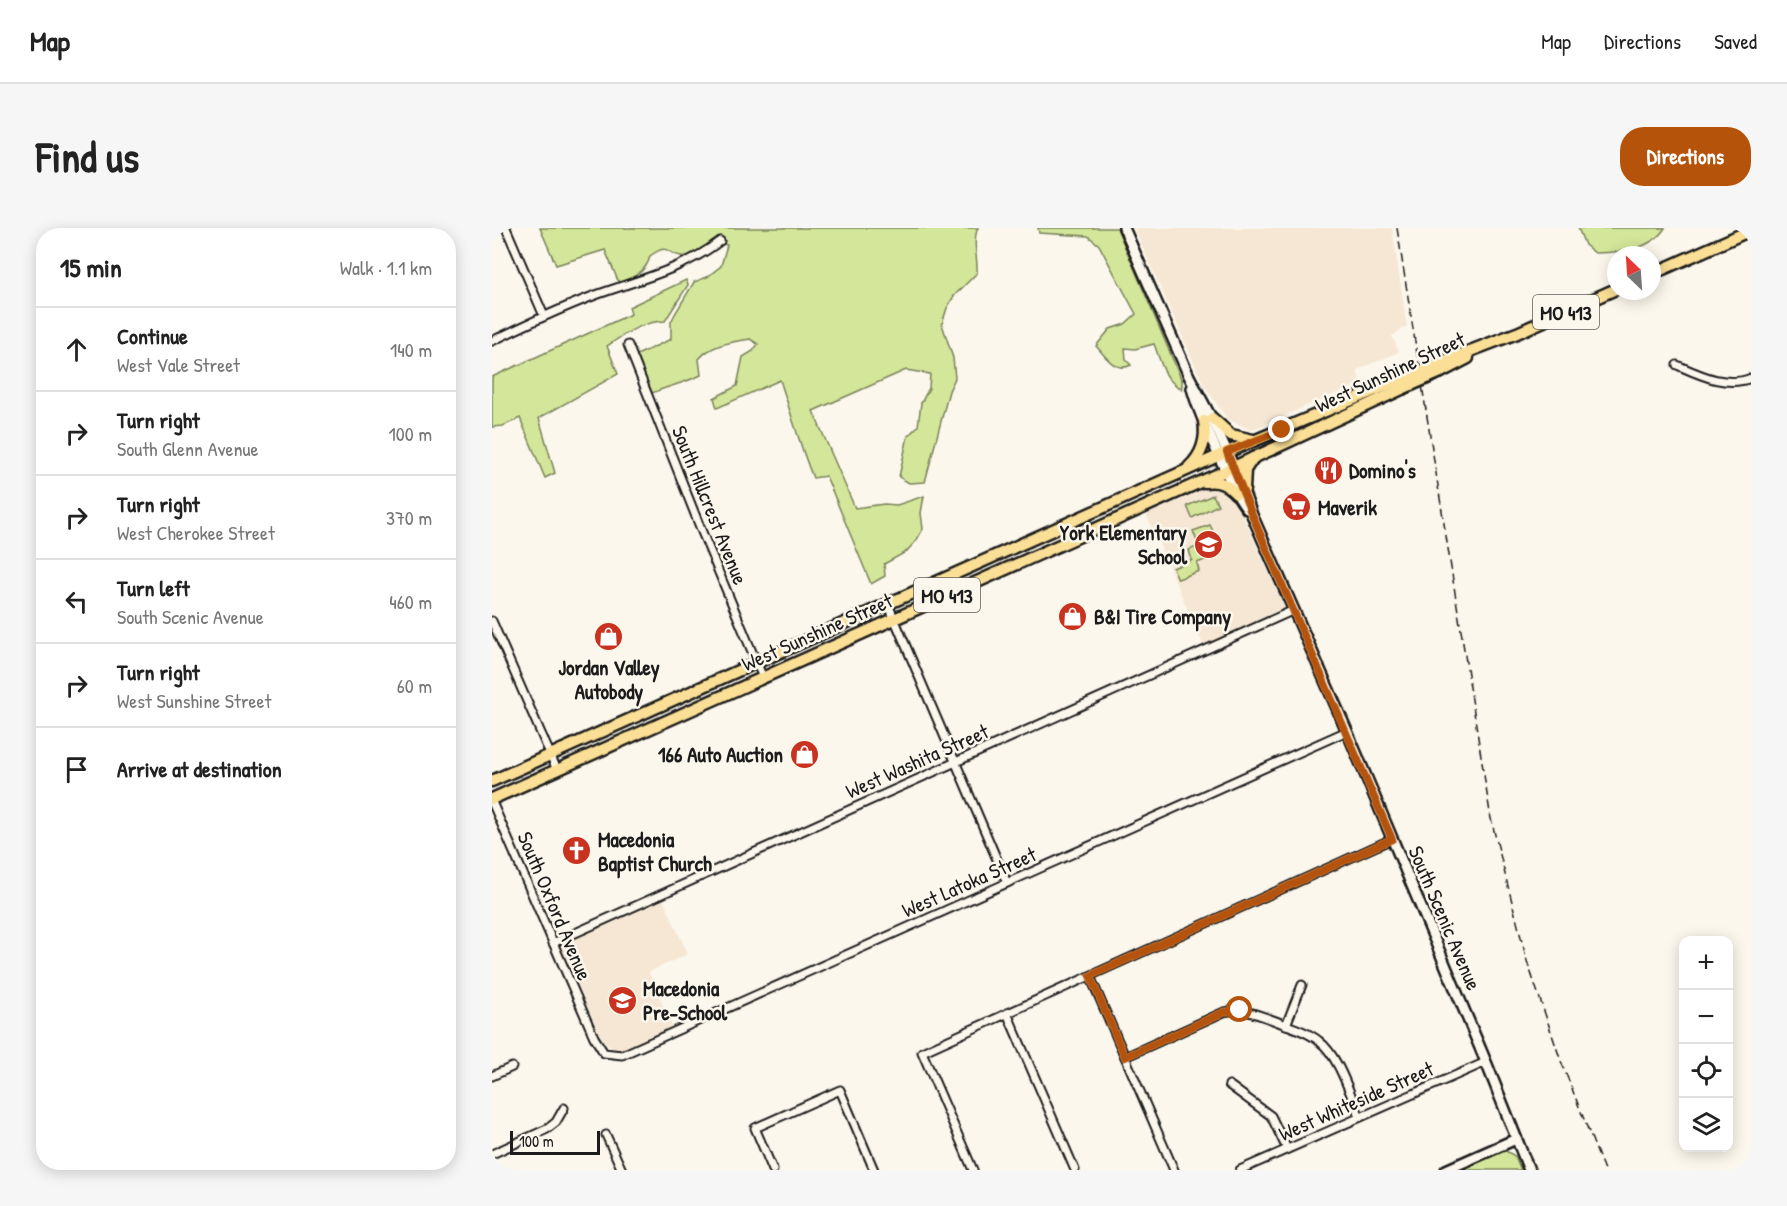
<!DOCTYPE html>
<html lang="en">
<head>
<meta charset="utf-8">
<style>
	:root { --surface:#fff; --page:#f6f6f6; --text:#222; --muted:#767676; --line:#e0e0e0; --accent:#b45309 }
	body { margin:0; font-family:"Patrick Hand",sans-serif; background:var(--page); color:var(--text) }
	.controls { position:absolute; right:18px; bottom:18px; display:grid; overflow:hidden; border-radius:12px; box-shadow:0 3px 15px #0003 }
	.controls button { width:54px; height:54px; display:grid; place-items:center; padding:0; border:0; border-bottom:2px solid var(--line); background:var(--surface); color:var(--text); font:30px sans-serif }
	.compass { position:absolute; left:1115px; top:18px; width:54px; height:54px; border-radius:50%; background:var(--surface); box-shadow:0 3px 15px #0003; rotate:335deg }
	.scale { position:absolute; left:18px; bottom:15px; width:90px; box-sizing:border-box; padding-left:6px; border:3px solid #1c1c1c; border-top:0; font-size:16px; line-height:21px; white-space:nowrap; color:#1c1c1c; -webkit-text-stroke:4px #fbf7ec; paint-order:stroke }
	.stop { position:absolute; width:18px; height:18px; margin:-14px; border:4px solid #b45309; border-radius:50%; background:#fff }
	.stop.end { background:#b45309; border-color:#fff; box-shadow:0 2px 6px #0008 }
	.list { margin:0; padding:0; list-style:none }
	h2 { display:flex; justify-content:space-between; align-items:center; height:78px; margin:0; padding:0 24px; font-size:26px }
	h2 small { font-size:20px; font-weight:400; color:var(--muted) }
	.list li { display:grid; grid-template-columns:39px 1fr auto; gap:18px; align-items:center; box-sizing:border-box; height:84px; padding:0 24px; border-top:2px solid var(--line) }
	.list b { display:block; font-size:22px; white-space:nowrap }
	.list p { margin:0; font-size:20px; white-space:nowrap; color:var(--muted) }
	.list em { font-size:20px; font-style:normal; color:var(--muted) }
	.icon { flex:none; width:33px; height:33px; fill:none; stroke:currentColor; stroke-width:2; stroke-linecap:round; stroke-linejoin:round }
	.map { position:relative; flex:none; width:1259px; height:942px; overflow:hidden; border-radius:24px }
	header { display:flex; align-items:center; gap:36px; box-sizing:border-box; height:84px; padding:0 30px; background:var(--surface); border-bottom:2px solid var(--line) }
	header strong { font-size:28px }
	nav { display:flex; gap:33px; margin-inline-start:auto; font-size:21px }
	.intro { display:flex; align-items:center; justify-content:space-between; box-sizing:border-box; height:144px; padding:0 36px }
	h1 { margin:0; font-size:42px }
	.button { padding:15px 27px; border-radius:24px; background:var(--accent); color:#fff; font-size:21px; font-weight:700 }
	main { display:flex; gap:36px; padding:0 36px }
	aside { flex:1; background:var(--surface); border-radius:24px; box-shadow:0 3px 15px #0003 }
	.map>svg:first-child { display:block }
</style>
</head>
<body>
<header>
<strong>Map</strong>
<nav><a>Map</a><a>Directions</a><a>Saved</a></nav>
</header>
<div class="intro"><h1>Find us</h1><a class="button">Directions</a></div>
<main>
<aside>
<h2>15 min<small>Walk · 1.1 km</small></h2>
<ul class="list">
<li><svg class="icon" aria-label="ahead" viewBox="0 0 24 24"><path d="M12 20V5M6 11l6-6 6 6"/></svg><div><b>Continue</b><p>West Vale Street</p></div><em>140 m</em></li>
<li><svg class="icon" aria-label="right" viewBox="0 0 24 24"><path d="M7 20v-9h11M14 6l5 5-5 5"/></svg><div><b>Turn right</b><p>South Glenn Avenue</p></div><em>100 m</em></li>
<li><svg class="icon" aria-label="right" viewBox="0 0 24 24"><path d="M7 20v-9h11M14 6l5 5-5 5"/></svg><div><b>Turn right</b><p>West Cherokee Street</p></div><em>370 m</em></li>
<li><svg class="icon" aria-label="left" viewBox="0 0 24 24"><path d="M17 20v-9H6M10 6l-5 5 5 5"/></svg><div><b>Turn left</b><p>South Scenic Avenue</p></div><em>460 m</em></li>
<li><svg class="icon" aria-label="right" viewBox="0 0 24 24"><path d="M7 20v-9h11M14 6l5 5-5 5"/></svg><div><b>Turn right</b><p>West Sunshine Street</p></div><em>60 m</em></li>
<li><svg class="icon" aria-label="arrive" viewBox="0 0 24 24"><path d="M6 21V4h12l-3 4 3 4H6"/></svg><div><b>Arrive at destination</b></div></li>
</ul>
</aside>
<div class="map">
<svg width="1259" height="942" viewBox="0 0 1259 942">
	<rect width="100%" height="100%" fill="#fbf7ec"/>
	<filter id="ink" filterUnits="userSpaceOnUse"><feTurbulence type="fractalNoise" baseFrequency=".0167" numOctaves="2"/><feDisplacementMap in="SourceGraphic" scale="12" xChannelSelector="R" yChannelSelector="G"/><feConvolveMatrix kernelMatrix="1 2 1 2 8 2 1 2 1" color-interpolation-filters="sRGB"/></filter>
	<g filter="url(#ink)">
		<g fill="#f6e7d4">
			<path d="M 642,0 L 900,0 L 915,98 L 900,108 L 907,124 L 865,142 L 869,155 L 759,202 L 735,191 L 712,157 Z"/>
			<path d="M 715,259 L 736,262 L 744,273 L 794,382 L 712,419 L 654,286 Z"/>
			<path d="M 171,671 L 196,726 L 157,744 L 181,801 L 135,821 L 123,821 L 113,816 L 109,809 L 68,717 Z"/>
		</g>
		<g fill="#d4e699" stroke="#78815a" stroke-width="1.5">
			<path d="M 48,0 L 486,0 C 480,12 486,31 485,45 L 462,68 L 455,80 L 450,96 L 461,130 L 463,150 L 457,163 L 433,254 L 417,255 L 407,249 L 416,208 L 426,198 L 429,175 L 437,160 L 438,146 L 414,142 L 321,183 L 363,280 L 392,276 L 405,277 L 432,268 L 429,285 L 431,301 L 424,313 L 414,324 L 392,336 L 393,348 L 379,356 L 334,248 L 321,250 C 308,218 299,185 288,152 L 225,180 L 222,170 L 245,158 L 251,129 L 261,123 L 266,116 L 258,111 C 241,114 219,116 207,131 L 209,147 C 193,155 176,158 160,165 L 145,127 L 179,111 L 179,94 L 183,86 L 202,54 L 215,49 L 229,38 L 235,17 L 220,13 C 211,20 202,30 189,28 C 174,26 178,14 158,28 C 155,44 140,50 127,55 L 113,22 L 64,37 Z"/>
			<path d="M 546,0 L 625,0 L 690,153 L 690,161 C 671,152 669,133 662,116 L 643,121 L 633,120 L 634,132 L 639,137 C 623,145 614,129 604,118 L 618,101 L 633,96 L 644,86 L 607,17 L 596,8 L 547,5 Z"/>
			<path d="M 1086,0 L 1173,0 C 1158,23 1128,24 1103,25 L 1093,17 Z"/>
			<path d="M 194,52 L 196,57 L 173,93 C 151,93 133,106 115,118 L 126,146 L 47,190 L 63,245 L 53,250 L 28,190 L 11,198 L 0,199 L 0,149 L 139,86 L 137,79 Z"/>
			<path d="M 721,267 L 726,277 L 700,290 L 695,278 Z"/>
			<path d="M 718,297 L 730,322 L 723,325 L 723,328 L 705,335 L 707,343 L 686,351 L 681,340 L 700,332 L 697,322 L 705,319 L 706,316 L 701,303 Z"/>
			<path d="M 1012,922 L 1023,928 L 1029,942 L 968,942 Z"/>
		</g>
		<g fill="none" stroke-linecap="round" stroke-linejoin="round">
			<defs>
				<g id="street">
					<path d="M 14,0 L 52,88"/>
					<path d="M 0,113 C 33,97 67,81 101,68 C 145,52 191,42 228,13"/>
					<path d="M 136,117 L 210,304 L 271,450"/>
					<path d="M 1185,137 C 1208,147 1234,160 1259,150"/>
					<path d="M 396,376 L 515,655"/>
					<path d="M 0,393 L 65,542"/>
					<path d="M 0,574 L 102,809 L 112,825 L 130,827 L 855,503"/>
					<path d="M 61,715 L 802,382"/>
					<path d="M 598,748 L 682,942"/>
					<path d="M 515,785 L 583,942"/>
					<path d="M 794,797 L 810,757"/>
					<path d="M 633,829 L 732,784 C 750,780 765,786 781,792 C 796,798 815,803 827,813 C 847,828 858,867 868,889"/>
					<path d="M 0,848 L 20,839"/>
					<path d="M 737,857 L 779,888 L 795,921"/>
					<path d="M 114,907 L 130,942"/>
					<path d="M 0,926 L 55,901 L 64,894 L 72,880"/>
					<path d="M 281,942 L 263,900 L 348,862 L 382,942"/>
					<path d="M 481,942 L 430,824 L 900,611"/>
					<path d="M 748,942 L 994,834"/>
				</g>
				<g id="secondary">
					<path d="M 632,0 L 697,148 L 722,195 L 742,239 L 760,287 L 855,503 L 994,834 L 1037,942"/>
					<path d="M 700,160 C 706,183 717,205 726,226 C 735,245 742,265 755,281"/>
					<path d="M 954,942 L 1024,911"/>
				</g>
				<g id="primary">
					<path d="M 1160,46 L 1259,2"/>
					<path d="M 947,135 L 1025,105 L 1124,61"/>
					<path d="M 949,144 L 976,130"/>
					<path d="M 720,190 L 739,207 L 761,212"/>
					<path d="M 697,239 C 711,226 715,211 712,193"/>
					<path d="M 713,254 C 727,252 735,256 744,266"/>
					<path d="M 752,262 L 753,242 L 761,230"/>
					<path d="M 0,553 L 735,224 L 908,152"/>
					<path d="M 0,571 L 733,243 L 910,161"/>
				</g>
			</defs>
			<use href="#street" stroke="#1c1c1c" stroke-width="11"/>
			<use href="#secondary" stroke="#1c1c1c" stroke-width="14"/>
			<use href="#primary" stroke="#1c1c1c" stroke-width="15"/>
			<use href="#street" stroke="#fbf7ec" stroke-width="7"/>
			<use href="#secondary" stroke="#fbf7ec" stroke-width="9"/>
			<use href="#primary" stroke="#fbdf96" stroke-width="10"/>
			<path stroke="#1c1c1c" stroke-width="1.5" stroke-dasharray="9 4.5" stroke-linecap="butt" d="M 905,0 L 999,591 L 1035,733 L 1069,833 L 1112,942"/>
			<defs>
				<g id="primary-bridge">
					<path d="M 908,152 L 947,135"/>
					<path d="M 910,161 L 949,144"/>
				</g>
			</defs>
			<use href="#primary-bridge" stroke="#1c1c1c" stroke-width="15" stroke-linecap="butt"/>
			<use href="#primary-bridge" stroke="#fbdf96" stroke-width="10"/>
		</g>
	</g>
	<g fill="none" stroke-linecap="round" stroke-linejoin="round" filter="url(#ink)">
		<path stroke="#b45309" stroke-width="8" d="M 748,782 L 732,784 L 633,829 L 598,748 L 900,611 L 760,287 L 735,224 L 790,202"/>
	</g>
	<defs>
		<symbol id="restaurant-disc" viewBox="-11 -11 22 22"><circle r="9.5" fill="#c8321e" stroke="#fbf7ec"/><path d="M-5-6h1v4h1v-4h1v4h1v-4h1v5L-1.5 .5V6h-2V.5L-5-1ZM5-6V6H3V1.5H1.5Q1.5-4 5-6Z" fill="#fff"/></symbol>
		<symbol id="supermarket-disc" viewBox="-11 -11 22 22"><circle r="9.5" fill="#c8321e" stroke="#fbf7ec"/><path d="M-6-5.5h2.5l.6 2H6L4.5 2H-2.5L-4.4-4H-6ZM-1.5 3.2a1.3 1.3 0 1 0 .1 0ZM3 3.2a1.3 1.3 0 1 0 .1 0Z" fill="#fff"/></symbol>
		<symbol id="school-disc" viewBox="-11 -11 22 22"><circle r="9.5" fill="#c8321e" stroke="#fbf7ec"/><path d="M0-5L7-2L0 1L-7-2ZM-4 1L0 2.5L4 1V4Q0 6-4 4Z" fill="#fff"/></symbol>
		<symbol id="shop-disc" viewBox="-11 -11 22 22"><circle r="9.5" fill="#c8321e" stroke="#fbf7ec"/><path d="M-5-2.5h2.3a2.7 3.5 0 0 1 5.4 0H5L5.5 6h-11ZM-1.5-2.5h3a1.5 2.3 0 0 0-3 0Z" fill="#fff"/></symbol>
		<symbol id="church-disc" viewBox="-11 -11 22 22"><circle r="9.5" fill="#c8321e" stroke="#fbf7ec"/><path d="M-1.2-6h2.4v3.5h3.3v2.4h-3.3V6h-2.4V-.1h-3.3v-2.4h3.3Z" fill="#fff"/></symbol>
	</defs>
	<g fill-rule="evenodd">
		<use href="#restaurant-disc" x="820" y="226" width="33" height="33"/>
		<use href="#supermarket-disc" x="788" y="262" width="33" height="33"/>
		<use href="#school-disc" x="700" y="300" width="33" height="33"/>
		<use href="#shop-disc" x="564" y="372" width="33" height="33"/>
		<use href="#shop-disc" x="100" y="392" width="33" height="33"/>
		<use href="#shop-disc" x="296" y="510" width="33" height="33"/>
		<use href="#church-disc" x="68" y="606" width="33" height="33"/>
		<use href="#school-disc" x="114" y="756" width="33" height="33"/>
	</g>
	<g text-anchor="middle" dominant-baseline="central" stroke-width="5" stroke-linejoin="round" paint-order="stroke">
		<g fill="#fbf7ec" stroke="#5f5e5a" stroke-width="1.5">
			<rect x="1041" y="67" width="66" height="34" rx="4.5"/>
			<rect x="422" y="350" width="66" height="34" rx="4.5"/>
		</g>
		<g font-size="20" font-weight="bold" fill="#1c1c1c">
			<text x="1074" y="84">MO 413</text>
			<text x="455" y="367">MO 413</text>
		</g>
		<g font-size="21" fill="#1c1c1c" stroke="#fbf7ec">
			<text transform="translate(898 144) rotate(-25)">West Sunshine Street</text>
			<text transform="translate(218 277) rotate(68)">South Hillcrest Avenue</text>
			<text transform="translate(325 404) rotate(-24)">West Sunshine Street</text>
			<text transform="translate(425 533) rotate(-24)">West Washita Street</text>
			<text transform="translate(477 654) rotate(-24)">West Latoka Street</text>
			<text transform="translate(63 678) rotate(67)">South Oxford Avenue</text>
			<text transform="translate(953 690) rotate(67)">South Scenic Avenue</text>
			<text transform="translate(864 873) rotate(-24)">West Whiteside Street</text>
		</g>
		<g font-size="21" font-weight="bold" fill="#1c1c1c" stroke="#fbf7ec" text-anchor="start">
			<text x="857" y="242">Domino's</text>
			<text x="826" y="279">Maverik</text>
			<text x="695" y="304" text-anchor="end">York Elementary<tspan x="695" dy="24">School</tspan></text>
			<text x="602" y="388">B&amp;I Tire Company</text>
			<text x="117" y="439" text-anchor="middle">Jordan Valley<tspan x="117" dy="24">Autobody</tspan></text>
			<text x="291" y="526" text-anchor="end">166 Auto Auction</text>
			<text x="106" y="611">Macedonia<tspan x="106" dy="24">Baptist Church</tspan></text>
			<text x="151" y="760">Macedonia<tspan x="151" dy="24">Pre-School</tspan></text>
		</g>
	</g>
</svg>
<div class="controls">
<button>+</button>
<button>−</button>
<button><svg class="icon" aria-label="locate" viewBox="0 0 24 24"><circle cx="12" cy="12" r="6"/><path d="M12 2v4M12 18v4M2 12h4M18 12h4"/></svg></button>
<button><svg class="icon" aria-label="layers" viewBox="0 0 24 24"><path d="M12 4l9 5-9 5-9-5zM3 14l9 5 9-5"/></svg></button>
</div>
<svg class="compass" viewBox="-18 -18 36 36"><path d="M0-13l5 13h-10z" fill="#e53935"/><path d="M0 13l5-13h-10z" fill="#767676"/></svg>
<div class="scale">100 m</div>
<div class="stop" style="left:748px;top:782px"></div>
<div class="stop end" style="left:790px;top:202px"></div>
</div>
</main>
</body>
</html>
